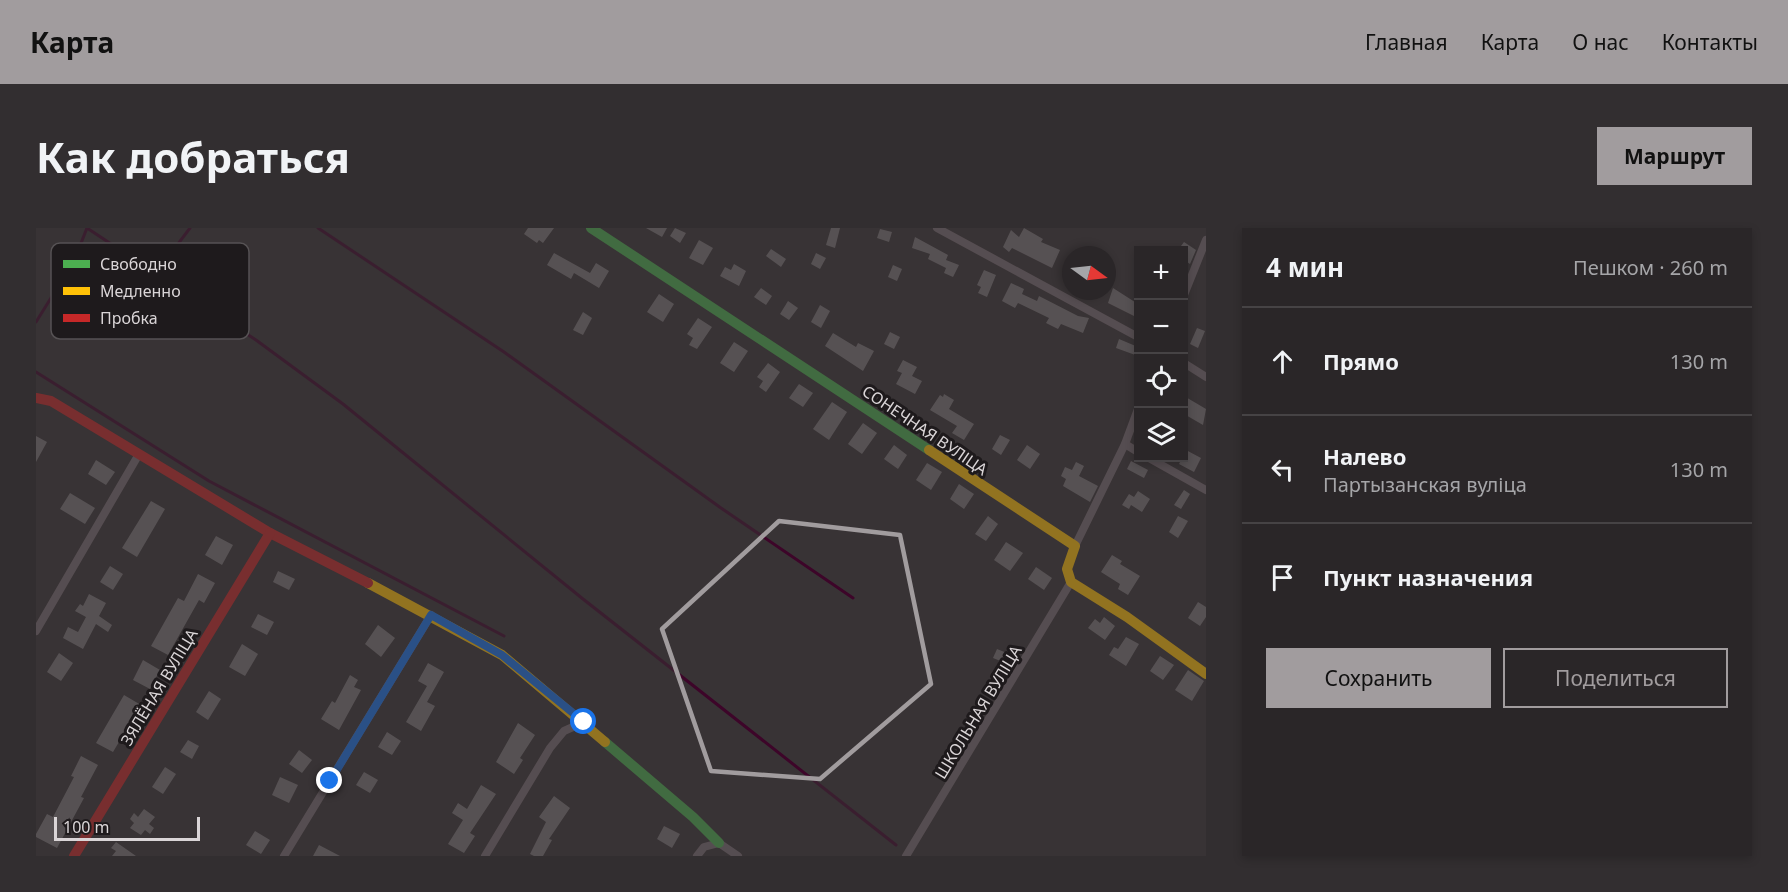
<!DOCTYPE html>
<html lang="ru">
<head>
<meta charset="utf-8">
<style>
	:root { --surface:#2a2628; --page:#322e30; --text:#f1f3f6; --muted:#a5a5a8; --line:#464345; --accent:#a19c9e }
	body { margin:0; font-family:"Noto Sans",sans-serif; background:var(--page); color:var(--text) }
	.controls { position:absolute; right:18px; top:18px; display:grid; overflow:hidden; border-radius:0px; box-shadow:0 3px 9px #0003 }
	.controls button { width:54px; height:54px; display:grid; place-items:center; padding:0; border:0; border-bottom:2px solid var(--line); background:var(--surface); color:var(--text); font:30px sans-serif }
	.compass { position:absolute; left:1026px; top:18px; width:54px; height:54px; border-radius:50%; background:var(--surface); box-shadow:0 3px 9px #0003; rotate:105deg }
	.scale { position:absolute; left:18px; bottom:15px; width:146px; box-sizing:border-box; padding-left:6px; border:3px solid #dad5d7; border-top:0; font-size:16px; line-height:21px; white-space:nowrap; color:#dad5d7; -webkit-text-stroke:4px #1e1a1c; paint-order:stroke }
	.stop { position:absolute; width:18px; height:18px; margin:-14px; border:4px solid #1a73e8; border-radius:50%; background:#fff }
	.stop.end { background:#1a73e8; border-color:#fff; box-shadow:0 2px 6px #0008 }
	.list { margin:0; padding:0; list-style:none }
	h2 { display:flex; justify-content:space-between; align-items:center; height:78px; margin:0; padding:0 24px; font-size:26px }
	h2 small { font-size:20px; font-weight:400; color:var(--muted) }
	.list li { display:grid; grid-template-columns:39px 1fr auto; gap:18px; align-items:center; box-sizing:border-box; height:108px; padding:0 24px; border-top:2px solid var(--line) }
	.list b { display:block; font-size:22px; white-space:nowrap }
	.list p { margin:0; font-size:20px; white-space:nowrap; color:var(--muted) }
	.list em { font-size:20px; font-style:normal; color:var(--muted) }
	.actions { display:flex; gap:12px; padding:18px 24px }
	.actions a { flex:1; padding:14px 0; border:2px solid var(--accent); border-radius:0px; text-align:center; font-size:21px; color:var(--accent) }
	.actions .main { background:var(--accent); color:#111 }
	.icon { flex:none; width:33px; height:33px; fill:none; stroke:currentColor; stroke-width:2; stroke-linecap:round; stroke-linejoin:round }
	.map { position:relative; flex:none; width:1170px; height:628px; overflow:hidden; border-radius:0px }
	header { display:flex; align-items:center; gap:36px; box-sizing:border-box; height:84px; padding:0 30px; background:var(--accent); color:#111 }
	header strong { font-size:28px }
	nav { display:flex; gap:33px; margin-inline-start:auto; font-size:21px }
	.intro { display:flex; align-items:center; justify-content:space-between; box-sizing:border-box; height:144px; padding:0 36px }
	h1 { margin:0; font-size:42px }
	.button { padding:15px 27px; border-radius:0px; background:var(--accent); color:#111; font-size:21px; font-weight:700 }
	main { display:flex; gap:36px; padding:0 36px }
	aside { flex:1; background:var(--surface); border-radius:0px; box-shadow:0 3px 9px #0003 }
	.map>svg:first-child { display:block }
</style>
</head>
<body>
<header>
<strong>Карта</strong>
<nav><a>Главная</a><a>Карта</a><a>О нас</a><a>Контакты</a></nav>
</header>
<div class="intro"><h1>Как добраться</h1><a class="button">Маршрут</a></div>
<main>
<div class="map">
<svg width="1170" height="628" viewBox="0 0 1170 628">
	<rect width="100%" height="100%" fill="#383335"/>
	<g fill="none" stroke-linecap="round" stroke-linejoin="round">
		<g stroke="#3d0529" stroke-width="3">
			<path d="M 51,0 L 220,112 L 307,176 L 547,371 L 860,617"/>
			<path d="M 282,0 L 468,124 L 685,280 L 817,370"/>
			<path d="M 120,45 L 154,0"/>
			<path d="M 0,94 L 38,33 L 51,0"/>
			<path d="M 0,144 L 173,253 L 468,408"/>
		</g>
	</g>
	<g fill="#7b7779">
		<path d="M 492,0 L 518,0 L 507,15 L 503,12 L 501,15 L 488,6 Z"/>
		<path d="M 610,0 L 631,0 L 626,9 Z"/>
		<path d="M 639,0 L 650,5 L 644,15 L 634,8 Z"/>
		<path d="M 795,0 L 804,0 L 799,20 L 790,17 Z"/>
		<path d="M 988,0 L 1007,11 L 1005,14 L 1024,22 L 1016,40 L 976,20 L 973,24 L 967,19 L 975,2 L 983,9 Z"/>
		<path d="M 844,1 L 856,4 L 853,14 L 841,10 Z"/>
		<path d="M 879,9 L 912,27 L 910,32 L 923,37 L 917,49 L 908,45 L 910,40 L 892,31 L 894,26 L 876,20 Z"/>
		<path d="M 663,12 L 677,20 L 667,37 L 653,30 Z"/>
		<path d="M 1148,14 L 1160,22 L 1154,36 L 1148,32 L 1148,22 L 1142,22 Z"/>
		<path d="M 735,21 L 750,31 L 745,39 L 730,28 Z"/>
		<path d="M 518,25 L 554,45 L 560,35 L 573,43 L 563,60 L 538,45 L 535,51 L 511,37 Z"/>
		<path d="M 780,25 L 790,30 L 784,41 L 775,36 Z"/>
		<path d="M 698,36 L 710,43 L 703,58 L 684,48 L 689,39 L 695,42 Z"/>
		<path d="M 857,37 L 866,41 L 861,53 L 852,49 Z"/>
		<path d="M 948,42 L 960,47 L 951,69 L 942,65 L 945,59 L 941,57 Z"/>
		<path d="M 975,55 L 988,61 L 986,66 L 1001,73 L 1003,68 L 1042,88 L 1053,90 L 1047,105 L 1025,96 L 1022,101 L 1010,95 L 1013,90 L 982,75 L 979,80 L 966,73 Z"/>
		<path d="M 725,60 L 736,68 L 730,77 L 718,69 Z"/>
		<path d="M 1077,60 L 1102,76 L 1098,88 L 1072,75 Z"/>
		<path d="M 623,66 L 638,76 L 627,94 L 611,84 Z"/>
		<path d="M 752,73 L 762,80 L 753,92 L 744,86 Z"/>
		<path d="M 784,77 L 794,83 L 785,100 L 775,94 Z"/>
		<path d="M 547,84 L 556,90 L 547,107 L 537,102 Z"/>
		<path d="M 662,90 L 676,99 L 661,121 L 653,117 L 657,110 L 651,106 Z"/>
		<path d="M 1161,100 L 1169,103 L 1162,120 L 1154,116 Z"/>
		<path d="M 854,104 L 864,109 L 858,121 L 848,116 Z"/>
		<path d="M 797,105 L 820,119 L 822,115 L 838,123 L 827,143 L 789,118 Z"/>
		<path d="M 1083,111 L 1102,119 L 1102,128 L 1080,120 Z"/>
		<path d="M 698,114 L 712,123 L 698,144 L 684,135 Z"/>
		<path d="M 867,132 L 881,139 L 876,148 L 886,153 L 879,166 L 860,156 L 866,145 L 861,143 Z"/>
		<path d="M 732,135 L 744,144 L 730,164 L 723,159 L 727,153 L 721,149 Z"/>
		<path d="M 763,156 L 777,165 L 767,179 L 753,170 Z"/>
		<path d="M 908,166 L 918,172 L 913,181 L 938,196 L 928,212 L 916,205 L 921,198 L 894,182 L 904,167 L 907,169 Z"/>
		<path d="M 1148,168 L 1170,181 L 1167,197 L 1148,186 Z"/>
		<path d="M 796,174 L 811,184 L 793,212 L 777,201 Z"/>
		<path d="M 827,195 L 841,205 L 826,226 L 812,216 Z"/>
		<path d="M 964,207 L 974,212 L 965,227 L 956,221 Z"/>
		<path d="M 0,208 L 11,214 L 0,234 Z"/>
		<path d="M 858,217 L 871,227 L 862,241 L 848,231 Z"/>
		<path d="M 991,217 L 1004,226 L 994,241 L 981,232 Z"/>
		<path d="M 1150,222 L 1165,230 L 1158,244 L 1143,236 Z"/>
		<path d="M 60,232 L 79,244 L 70,257 L 52,246 Z"/>
		<path d="M 1095,233 L 1112,242 L 1108,250 L 1091,241 Z"/>
		<path d="M 1040,234 L 1048,238 L 1043,248 L 1062,258 L 1054,274 L 1027,258 L 1030,251 L 1025,248 L 1029,239 L 1036,242 Z"/>
		<path d="M 891,235 L 906,244 L 895,262 L 880,252 Z"/>
		<path d="M 923,256 L 938,266 L 928,281 L 914,271 Z"/>
		<path d="M 1148,262 L 1154,266 L 1145,281 L 1138,277 Z"/>
		<path d="M 1102,263 L 1114,271 L 1106,284 L 1095,277 L 1093,281 L 1086,277 L 1093,266 L 1098,269 Z"/>
		<path d="M 34,265 L 59,280 L 49,296 L 24,281 Z"/>
		<path d="M 115,273 L 129,281 L 101,329 L 86,320 Z"/>
		<path d="M 952,288 L 962,296 L 950,313 L 939,306 Z"/>
		<path d="M 1142,288 L 1152,293 L 1142,310 L 1133,304 Z"/>
		<path d="M 180,308 L 197,317 L 186,337 L 169,327 Z"/>
		<path d="M 970,314 L 987,325 L 974,343 L 958,332 Z"/>
		<path d="M 1076,327 L 1086,333 L 1084,336 L 1104,348 L 1092,367 L 1082,361 L 1084,356 L 1065,344 Z"/>
		<path d="M 74,338 L 87,346 L 77,362 L 64,354 Z"/>
		<path d="M 1000,339 L 1016,350 L 1008,362 L 992,351 Z"/>
		<path d="M 242,343 L 259,351 L 253,362 L 237,354 Z"/>
		<path d="M 162,346 L 179,355 L 168,375 L 163,372 L 132,427 L 115,418 L 142,370 L 148,373 Z"/>
		<path d="M 53,366 L 70,375 L 63,388 L 76,397 L 72,404 L 60,396 L 47,421 L 27,410 L 32,399 L 42,404 L 50,389 L 39,383 L 44,376 L 47,378 Z"/>
		<path d="M 1162,374 L 1170,379 L 1170,389 L 1164,398 L 1152,390 Z"/>
		<path d="M 222,386 L 238,394 L 231,407 L 215,399 Z"/>
		<path d="M 1068,389 L 1079,398 L 1069,412 L 1052,400 L 1059,391 L 1064,395 Z"/>
		<path d="M 342,397 L 359,410 L 345,429 L 329,416 Z"/>
		<path d="M 1090,409 L 1103,416 L 1090,438 L 1073,427 L 1078,419 L 1082,421 Z"/>
		<path d="M 206,416 L 222,426 L 209,448 L 193,439 Z"/>
		<path d="M 961,421 L 971,425 L 967,434 L 957,430 Z"/>
		<path d="M 23,425 L 37,435 L 25,453 L 11,444 Z"/>
		<path d="M 1124,428 L 1138,437 L 1127,452 L 1114,443 Z"/>
		<path d="M 107,432 L 124,442 L 114,461 L 97,452 Z"/>
		<path d="M 392,435 L 408,444 L 391,474 L 399,478 L 385,503 L 370,494 L 391,458 L 382,453 Z"/>
		<path d="M 1152,442 L 1168,453 L 1156,473 L 1139,462 Z"/>
		<path d="M 314,447 L 322,452 L 318,459 L 325,462 L 303,502 L 285,491 L 296,473 L 299,475 Z"/>
		<path d="M 173,463 L 185,471 L 172,492 L 160,484 Z"/>
		<path d="M 88,467 L 105,477 L 77,524 L 60,515 Z"/>
		<path d="M 482,495 L 499,507 L 484,530 L 487,532 L 478,546 L 460,534 Z"/>
		<path d="M 351,504 L 365,513 L 356,527 L 342,519 Z"/>
		<path d="M 152,512 L 163,518 L 156,531 L 144,524 Z"/>
		<path d="M 263,522 L 276,532 L 266,545 L 253,536 Z"/>
		<path d="M 45,528 L 62,537 L 45,569 L 48,570 L 21,620 L 0,609 L 0,606 L 11,586 L 17,589 L 38,549 L 35,548 Z"/>
		<path d="M 129,539 L 140,546 L 127,566 L 116,559 Z"/>
		<path d="M 328,544 L 342,552 L 334,565 L 320,557 Z"/>
		<path d="M 244,549 L 262,557 L 253,575 L 236,567 Z"/>
		<path d="M 445,557 L 460,566 L 434,605 L 439,608 L 428,625 L 412,616 L 427,592 L 416,585 L 422,575 L 431,581 Z"/>
		<path d="M 518,568 L 534,580 L 513,611 L 516,612 L 507,628 L 498,628 L 494,626 L 510,594 L 503,589 Z"/>
		<path d="M 108,581 L 119,589 L 113,596 L 118,600 L 114,606 L 109,602 L 105,607 L 94,600 L 98,595 L 94,591 L 98,585 L 102,589 Z"/>
		<path d="M 628,598 L 644,606 L 636,620 L 621,611 Z"/>
		<path d="M 219,603 L 234,612 L 225,626 L 210,617 Z"/>
		<path d="M 80,614 L 100,628 L 76,628 L 80,623 L 75,620 Z"/>
		<path d="M 283,617 L 304,628 L 277,628 Z"/>
	</g>
	<g fill="none" stroke-linecap="round" stroke-linejoin="round">
		<g stroke="#796d73" stroke-width="8">
			<path d="M 901,0 L 1102,109"/>
			<path d="M 1148,67 L 1170,12"/>
			<path d="M 1148,135 L 1170,149"/>
			<path d="M 1089,216 L 1102,224"/>
			<path d="M 1113,230 L 1170,262"/>
			<path d="M 1039,318 L 1089,216 L 1102,181"/>
			<path d="M 0,403 L 103,226"/>
			<path d="M 248,628 L 395,387"/>
			<path d="M 449,628 L 514,520 L 528,503 L 548,494"/>
			<path d="M 661,628 L 668,619 L 683,615 L 702,628"/>
			<path d="M 870,628 L 1035,354"/>
		</g>
		<g stroke="#4caf50" stroke-width="10">
			<path d="M 555,0 L 893,222"/>
			<path d="M 569,514 L 657,589 L 683,615"/>
		</g>
		<g stroke="#ffc107" stroke-width="10">
			<path d="M 893,222 L 1039,318 L 1031,341 L 1035,354 L 1091,389 L 1170,446"/>
			<path d="M 332,355 L 466,427 L 569,514"/>
		</g>
		<g stroke="#c62828" stroke-width="10">
			<path d="M 0,170 L 15,173 L 234,305 L 332,355"/>
			<path d="M 38,628 L 234,305"/>
		</g>
	</g>
	<g fill="none" stroke-linecap="round" stroke-linejoin="round">
		<path stroke="#1a73e8" stroke-width="8" d="M 294,553 L 395,387 L 466,427 L 548,494"/>
	</g>
	<path d="M0 0H1170V628H0ZM 743,293 L 864,307 L 895,456 L 784,551 L 675,543 L 626,401 Z" fill="#383335" fill-opacity=".55" fill-rule="evenodd"/>
	<path fill="none" stroke="#a19c9e" stroke-width="4.5" stroke-linejoin="round" d="M 743,293 L 864,307 L 895,456 L 784,551 L 675,543 L 626,401 Z"/>
	<g text-anchor="middle" dominant-baseline="central" stroke-width="6" stroke-linejoin="round" paint-order="stroke">
		<g font-size="16" fill="#dad5d7" stroke="#1e1a1c">
			<text transform="translate(889 202) rotate(34)">СОНЕЧНАЯ ВУЛІЦА</text>
			<text transform="translate(123 459) rotate(-59)">ЗЯЛЁНАЯ ВУЛІЦА</text>
			<text transform="translate(942 484) rotate(-59)">ШКОЛЬНАЯ ВУЛІЦА</text>
		</g>
	</g>
	<rect x="15" y="15" width="198" height="96" rx="9" fill="#1e1a1c" stroke="#565254" stroke-width="1.5"/>
	<rect x="27" y="32" width="27" height="8" fill="#4caf50"/>
	<rect x="27" y="59" width="27" height="8" fill="#ffc107"/>
	<rect x="27" y="86" width="27" height="8" fill="#c62828"/>
	<g font-size="16" fill="#dad5d7">
		<text x="64" y="42">Свободно</text>
		<text x="64" y="69">Медленно</text>
		<text x="64" y="96">Пробка</text>
	</g>
</svg>
<div class="controls">
<button>+</button>
<button>−</button>
<button><svg class="icon" aria-label="locate" viewBox="0 0 24 24"><circle cx="12" cy="12" r="6"/><path d="M12 2v4M12 18v4M2 12h4M18 12h4"/></svg></button>
<button><svg class="icon" aria-label="layers" viewBox="0 0 24 24"><path d="M12 4l9 5-9 5-9-5zM3 14l9 5 9-5"/></svg></button>
</div>
<svg class="compass" viewBox="-18 -18 36 36"><path d="M0-13l5 13h-10z" fill="#e53935"/><path d="M0 13l5-13h-10z" fill="#a5a5a8"/></svg>
<div class="scale">100 m</div>
<div class="stop" style="left:548px;top:494px"></div>
<div class="stop end" style="left:294px;top:553px"></div>
</div>
<aside>
<h2>4 мин<small>Пешком · 260 m</small></h2>
<ul class="list">
<li><svg class="icon" aria-label="ahead" viewBox="0 0 24 24"><path d="M12 20V5M6 11l6-6 6 6"/></svg><div><b>Прямо</b></div><em>130 m</em></li>
<li><svg class="icon" aria-label="left" viewBox="0 0 24 24"><path d="M17 20v-9H6M10 6l-5 5 5 5"/></svg><div><b>Налево</b><p>Партызанская вуліца</p></div><em>130 m</em></li>
<li><svg class="icon" aria-label="arrive" viewBox="0 0 24 24"><path d="M6 21V4h12l-3 4 3 4H6"/></svg><div><b>Пункт назначения</b></div></li>
</ul>
<div class="actions"><a class="main">Сохранить</a><a>Поделиться</a></div>
</aside>
</main>
</body>
</html>
